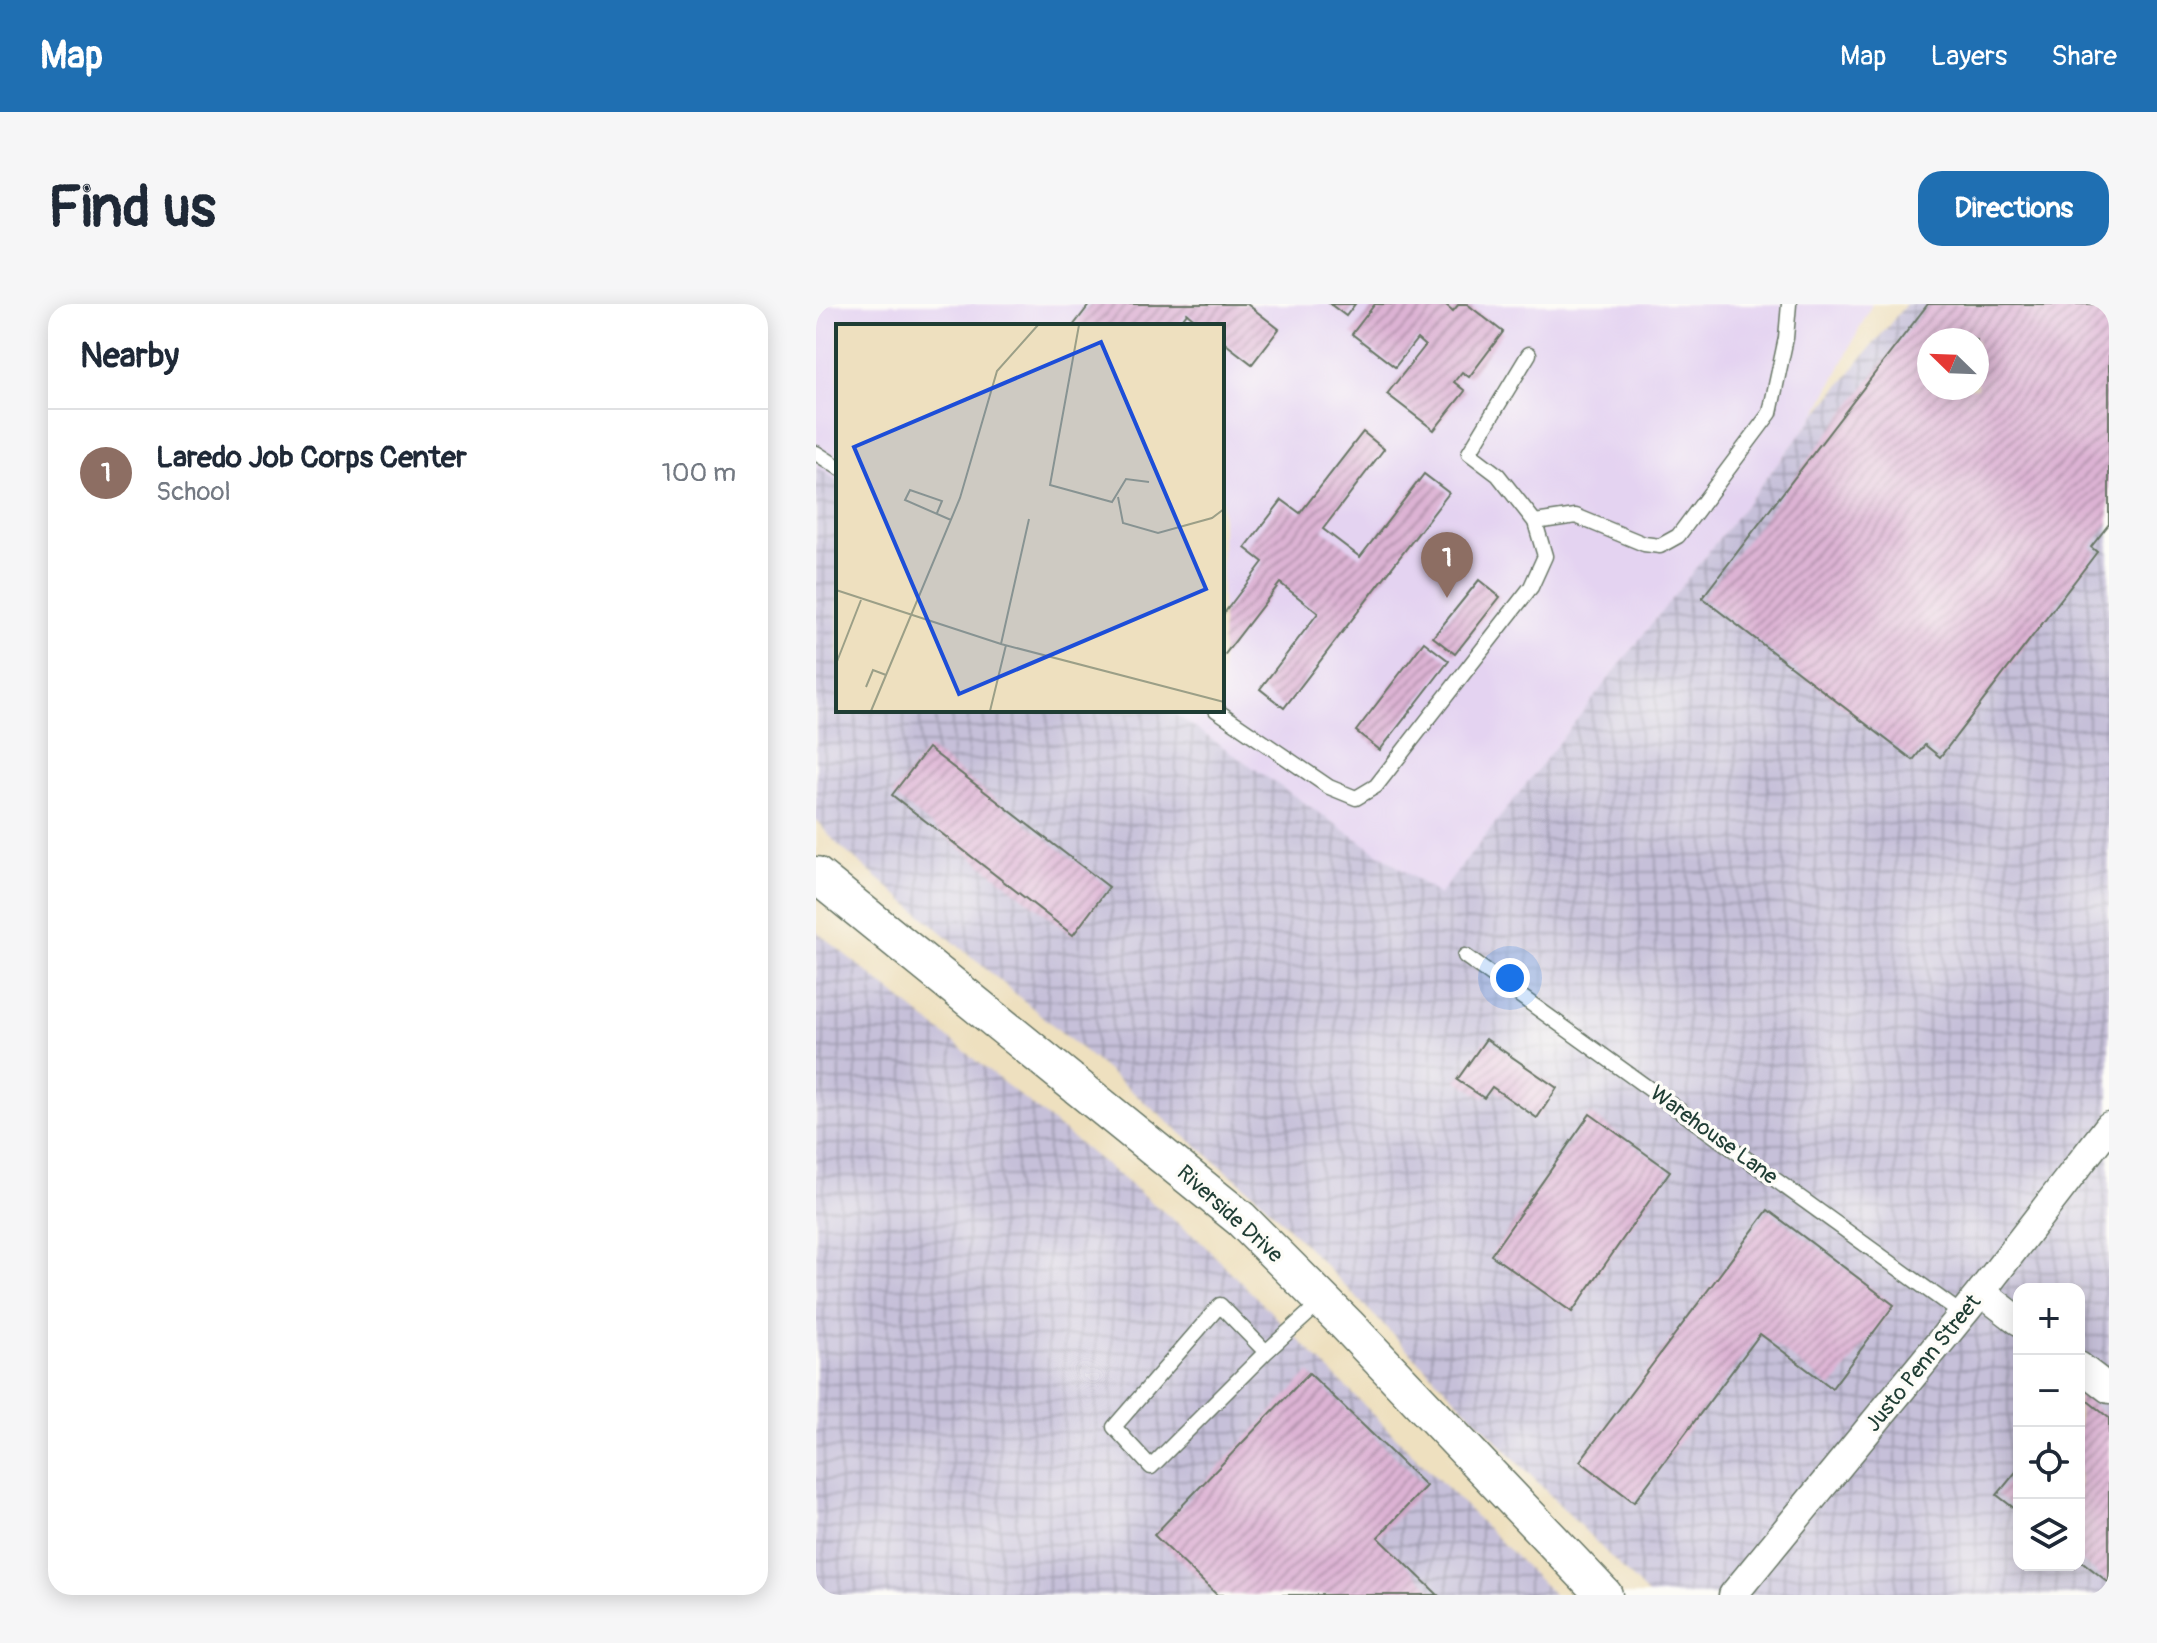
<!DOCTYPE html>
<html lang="en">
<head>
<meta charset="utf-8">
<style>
	:root { --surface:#fff; --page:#f6f6f7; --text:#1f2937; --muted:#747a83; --line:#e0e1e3; --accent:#1f6fb2 }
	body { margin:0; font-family:Pangolin,sans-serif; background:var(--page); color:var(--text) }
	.controls { position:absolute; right:24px; bottom:24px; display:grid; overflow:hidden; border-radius:16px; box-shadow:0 4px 20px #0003 }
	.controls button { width:72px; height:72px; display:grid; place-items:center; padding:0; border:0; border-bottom:2px solid var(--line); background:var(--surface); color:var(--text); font:40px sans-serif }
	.compass { position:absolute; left:1101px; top:24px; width:72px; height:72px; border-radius:50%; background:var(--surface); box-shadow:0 4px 20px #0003; rotate:293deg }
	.you { position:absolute; left:694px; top:674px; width:28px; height:28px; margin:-20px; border:6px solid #fff; border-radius:50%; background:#1a73e8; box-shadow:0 0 0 12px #1a73e833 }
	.badge { display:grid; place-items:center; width:52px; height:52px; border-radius:50%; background:var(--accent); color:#fff; font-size:26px; font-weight:700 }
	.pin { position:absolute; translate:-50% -66px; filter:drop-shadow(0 2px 4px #0008) }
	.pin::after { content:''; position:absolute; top:42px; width:28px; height:24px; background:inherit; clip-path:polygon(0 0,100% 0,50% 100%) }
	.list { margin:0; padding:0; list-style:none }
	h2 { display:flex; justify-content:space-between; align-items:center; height:104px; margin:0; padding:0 32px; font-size:34px }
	h2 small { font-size:26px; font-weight:400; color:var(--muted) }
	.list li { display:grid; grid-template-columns:52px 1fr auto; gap:24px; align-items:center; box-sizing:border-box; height:128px; padding:0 32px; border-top:2px solid var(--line) }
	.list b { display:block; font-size:30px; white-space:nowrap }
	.list p { margin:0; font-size:26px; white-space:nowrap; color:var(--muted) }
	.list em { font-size:26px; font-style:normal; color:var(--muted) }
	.icon { flex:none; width:44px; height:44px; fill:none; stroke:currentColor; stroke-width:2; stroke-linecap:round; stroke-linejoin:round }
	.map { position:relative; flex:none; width:1293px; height:1291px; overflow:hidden; border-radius:24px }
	header { display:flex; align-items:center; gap:48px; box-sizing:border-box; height:112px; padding:0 40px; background:var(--accent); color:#fff }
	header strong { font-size:38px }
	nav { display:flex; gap:44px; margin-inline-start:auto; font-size:28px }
	.intro { display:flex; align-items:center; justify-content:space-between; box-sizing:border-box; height:192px; padding:0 48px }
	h1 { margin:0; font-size:56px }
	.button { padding:20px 36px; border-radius:24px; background:var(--accent); color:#fff; font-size:28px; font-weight:700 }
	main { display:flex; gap:48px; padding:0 48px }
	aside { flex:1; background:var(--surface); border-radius:24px; box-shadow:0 4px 20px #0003 }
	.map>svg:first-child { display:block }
</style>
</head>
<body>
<header>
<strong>Map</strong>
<nav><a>Map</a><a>Layers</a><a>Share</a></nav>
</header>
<div class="intro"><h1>Find us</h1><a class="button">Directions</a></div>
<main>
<aside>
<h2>Nearby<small></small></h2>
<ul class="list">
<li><span class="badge" style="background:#8d6e63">1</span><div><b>Laredo Job Corps Center</b><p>School</p></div><em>100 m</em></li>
</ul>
</aside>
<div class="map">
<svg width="1293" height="1291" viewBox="0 0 1293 1291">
	<defs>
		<pattern id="industrial-grid" width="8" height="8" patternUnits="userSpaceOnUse" patternTransform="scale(2)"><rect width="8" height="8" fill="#c6c0d9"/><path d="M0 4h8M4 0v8" fill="none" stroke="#a09db1"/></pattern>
		<pattern id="building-hatch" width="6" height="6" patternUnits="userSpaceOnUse" patternTransform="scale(2)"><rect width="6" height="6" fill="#ddb3d4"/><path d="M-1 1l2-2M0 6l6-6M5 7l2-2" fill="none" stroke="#b393ad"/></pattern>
	</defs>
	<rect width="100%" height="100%" fill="#fdfcf7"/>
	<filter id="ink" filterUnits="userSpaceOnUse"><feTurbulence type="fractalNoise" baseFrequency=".0125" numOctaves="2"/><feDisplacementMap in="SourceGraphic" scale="16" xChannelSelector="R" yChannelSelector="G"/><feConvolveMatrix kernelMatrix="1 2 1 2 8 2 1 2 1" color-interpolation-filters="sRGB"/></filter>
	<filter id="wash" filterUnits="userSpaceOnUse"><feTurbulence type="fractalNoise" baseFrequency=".006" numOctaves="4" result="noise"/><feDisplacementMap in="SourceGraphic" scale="32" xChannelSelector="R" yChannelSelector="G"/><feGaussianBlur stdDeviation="1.8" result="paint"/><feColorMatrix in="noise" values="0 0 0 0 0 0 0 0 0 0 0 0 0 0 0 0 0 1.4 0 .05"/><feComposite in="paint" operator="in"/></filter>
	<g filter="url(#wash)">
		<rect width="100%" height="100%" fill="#eee0bf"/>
		<path fill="#e4d3f1" d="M 0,0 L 1056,0 L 1000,111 L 623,592 L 346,406 L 406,406 L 406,22 L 22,22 L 22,182 L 0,167 Z"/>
		<g fill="url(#industrial-grid)" fill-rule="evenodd">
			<path d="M 1090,0 L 1293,0 L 1293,1291 L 832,1291 L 443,894 L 22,541 L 0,516 L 0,162 L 22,177 L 22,406 L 353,406 L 623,591 L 1000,111 ZM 1113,36 L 1161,36 L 1161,84 L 1113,84 ZM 1203,985 L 1263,985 L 1263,1261 L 1203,1261 Z"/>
			<path d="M 0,627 L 385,938 L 738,1291 L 0,1291 Z"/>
		</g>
		<g id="blocks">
			<g fill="url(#building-hatch)" fill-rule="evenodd">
				<path d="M 274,0 L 431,0 L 463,25 L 436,60 L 406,37 L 406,22 L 387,22 L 371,9 L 361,22 L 257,22 Z"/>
				<path d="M 514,0 L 539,0 L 530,12 Z"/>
				<path d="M 559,0 L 629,0 L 637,7 L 643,0 L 651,0 L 687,28 L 653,73 L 646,68 L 638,78 L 649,87 L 618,126 L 571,90 L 609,42 L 601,35 L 579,63 L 536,30 Z"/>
				<path d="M 1112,0 L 1293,0 L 1293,220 L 1275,243 L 1281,248 L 1124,453 L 1109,441 L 1097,456 L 886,294 ZM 1113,36 L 1161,36 L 1161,84 L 1113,84 Z"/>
				<path d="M 547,128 L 568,145 L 507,225 L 544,253 L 608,170 L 633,189 L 468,404 L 444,385 L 502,309 L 464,279 L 406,354 L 406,312 L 447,258 L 429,244 L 466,196 L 484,209 Z"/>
				<path d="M 663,276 L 684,293 L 639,350 L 617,333 Z"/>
				<path d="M 608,338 L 633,357 L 564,446 L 540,427 Z"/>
				<path d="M 112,444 L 293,583 L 257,631 L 76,491 Z"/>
				<path d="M 670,735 L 741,784 L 721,814 L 676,783 L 668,794 L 641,776 Z"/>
				<path d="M 774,810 L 854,867 L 756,1008 L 675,951 Z"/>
				<path d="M 952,906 L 1078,1001 L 1016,1084 L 944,1030 L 818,1198 L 764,1157 Z"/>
				<path d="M 493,1069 L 610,1182 L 562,1233 L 622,1291 L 401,1291 L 338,1231 Z"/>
				<path d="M 1263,1090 L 1293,1114 L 1293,1279 L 1263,1255 Z"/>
				<path d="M 1203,1164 L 1203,1208 L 1181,1191 Z"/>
			</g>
		</g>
	</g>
	<g filter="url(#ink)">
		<use href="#blocks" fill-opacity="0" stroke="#677665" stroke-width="2"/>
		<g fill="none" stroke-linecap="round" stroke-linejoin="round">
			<defs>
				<g id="service">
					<path d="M 0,149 L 22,163"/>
					<path d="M 719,218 L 760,212 L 828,240 L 844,242 L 862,232 L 954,109 L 970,34 L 973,0"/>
					<path d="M 400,406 L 513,483 L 540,494 L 560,482 L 715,283 L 729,252 L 719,218 L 682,171 L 653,149 L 713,50"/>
					<path d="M 649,652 L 1147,1011"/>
					<path d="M 450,1048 L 404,1001 L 298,1123 L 335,1163 L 450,1048 L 506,997"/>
				</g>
				<g id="minor">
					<path d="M 1165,988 L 1203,1017"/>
					<path d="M 1263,1062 L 1293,1085"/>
					<path d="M 917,1291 L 1165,988 L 1293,822"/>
				</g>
				<path id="tertiary" d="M 0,571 L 425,915 L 531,1021 L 788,1291"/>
			</defs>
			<use href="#service" stroke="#677665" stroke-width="17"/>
			<use href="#minor" stroke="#677665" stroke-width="31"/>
			<use href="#tertiary" stroke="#677665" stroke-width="39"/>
			<use href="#service" stroke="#fff" stroke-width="14"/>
			<use href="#minor" stroke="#fff" stroke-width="28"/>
			<use href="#tertiary" stroke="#fff" stroke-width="36"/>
		</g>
	</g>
	<g text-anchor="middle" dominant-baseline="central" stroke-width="7" stroke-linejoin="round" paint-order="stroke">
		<g font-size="22" fill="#1f3d34" stroke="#fdfcf7">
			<text transform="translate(898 831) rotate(36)">Warehouse Lane</text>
			<text transform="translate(414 910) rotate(42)">Riverside Drive</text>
			<text transform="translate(1107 1059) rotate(-51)">Justo Penn Street</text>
		</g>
	</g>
	<g transform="translate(20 20)">
		<rect width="388" height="388" fill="#eee0bf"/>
		<path fill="none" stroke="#9b9f87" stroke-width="2" d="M 243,1 L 214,161 L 276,178 L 290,155 L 313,158M 282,173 L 287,199 L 322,209 L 376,194 L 388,185M 101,189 L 106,177 L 74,166 L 69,176 L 115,196M 0,266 L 165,320 L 388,378M 165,320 L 193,195M 0,340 L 25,276M 30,363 L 37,346 L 50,351M 35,387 L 124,174 L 161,47 L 202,1M 154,387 L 170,321"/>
		<path fill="#1d4ed8" fill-opacity="0.15" stroke="#1d4ed8" stroke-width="4" d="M 265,18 L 370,265 L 123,370 L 18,123 Z"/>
		<rect width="388" height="388" fill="none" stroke="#1f3d34" stroke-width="4"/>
	</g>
</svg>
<div class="controls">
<button>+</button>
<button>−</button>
<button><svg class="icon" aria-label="locate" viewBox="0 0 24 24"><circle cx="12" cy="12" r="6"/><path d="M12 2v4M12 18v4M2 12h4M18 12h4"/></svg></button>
<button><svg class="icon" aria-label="layers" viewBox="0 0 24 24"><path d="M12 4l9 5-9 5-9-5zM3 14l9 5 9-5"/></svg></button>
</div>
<svg class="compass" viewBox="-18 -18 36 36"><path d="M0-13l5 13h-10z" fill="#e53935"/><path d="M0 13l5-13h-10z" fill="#747a83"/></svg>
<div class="you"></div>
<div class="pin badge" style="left:631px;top:294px;background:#8d6e63">1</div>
</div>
</main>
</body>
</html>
